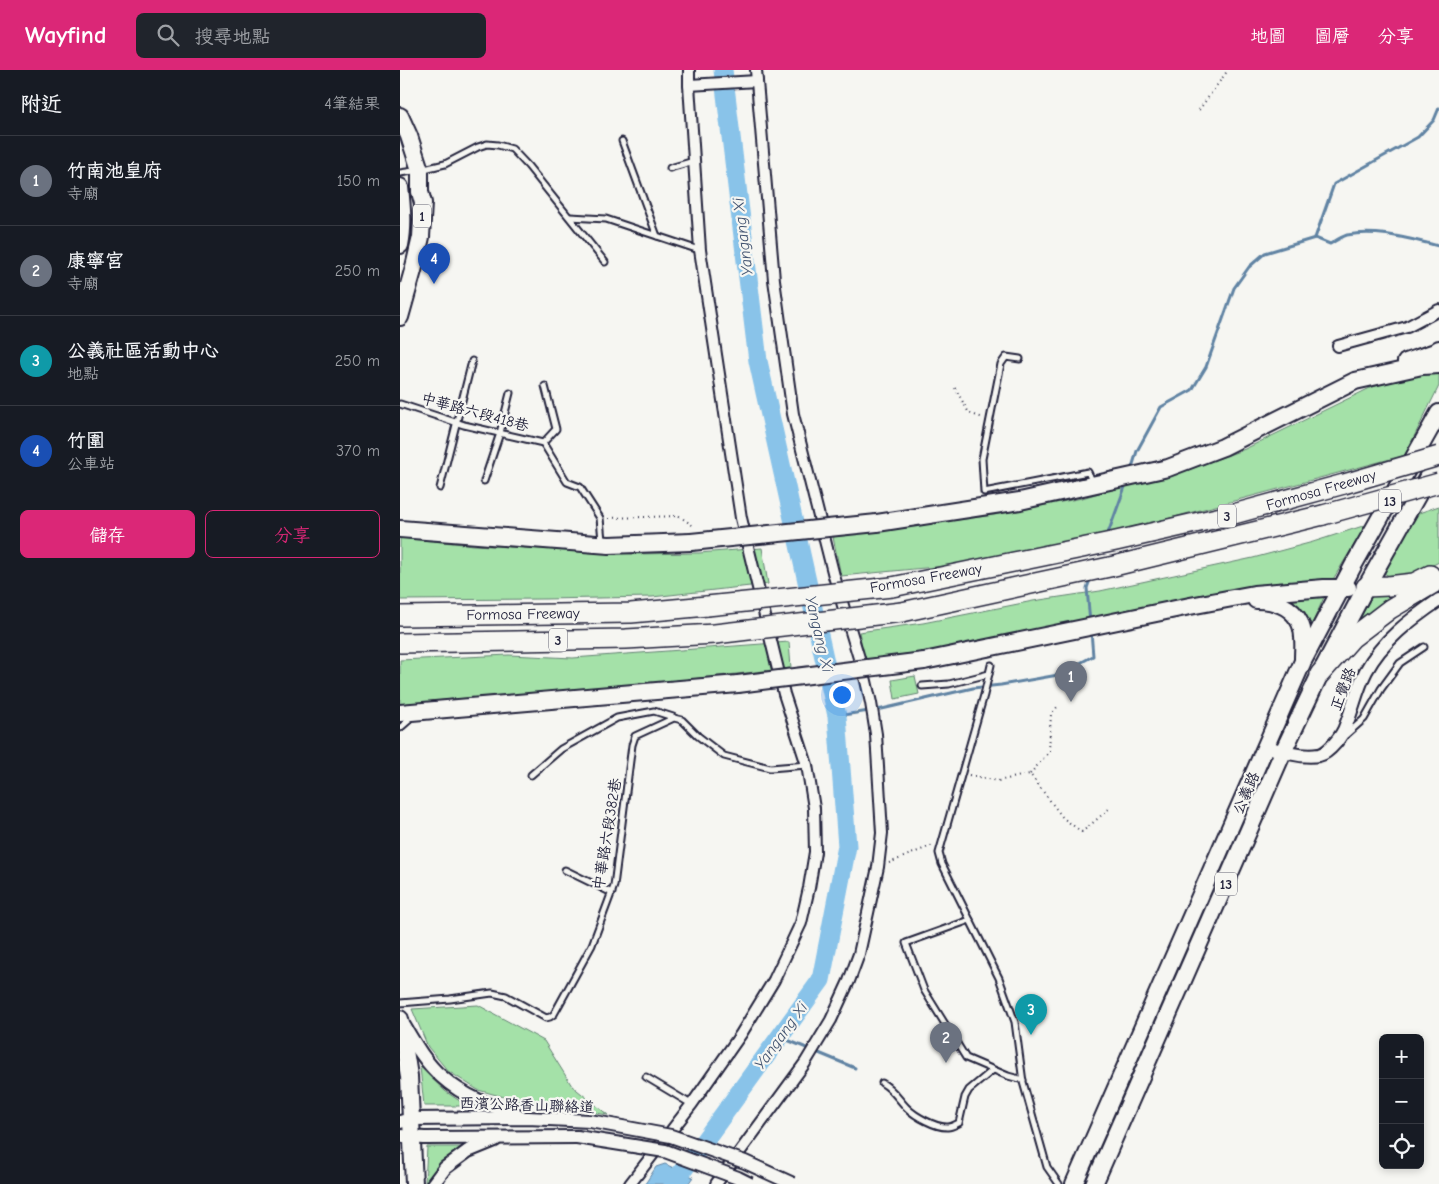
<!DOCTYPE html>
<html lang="zh-TW">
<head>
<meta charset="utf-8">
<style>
	:root { --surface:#171b24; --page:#20242c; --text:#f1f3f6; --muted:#9ea1a6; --line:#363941; --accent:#db2777 }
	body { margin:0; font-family:"Comic Neue","LXGW WenKai TC",sans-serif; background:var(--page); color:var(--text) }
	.controls { position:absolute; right:15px; bottom:15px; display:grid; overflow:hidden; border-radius:8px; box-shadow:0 2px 8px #0003 }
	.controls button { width:45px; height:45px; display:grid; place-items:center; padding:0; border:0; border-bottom:1px solid var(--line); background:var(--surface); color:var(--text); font:25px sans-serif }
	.you { position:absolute; left:441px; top:624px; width:18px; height:18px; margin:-12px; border:4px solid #fff; border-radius:50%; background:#1a73e8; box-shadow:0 0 0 8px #1a73e833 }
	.badge { display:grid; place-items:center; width:32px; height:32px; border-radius:50%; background:var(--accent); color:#fff; font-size:16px; font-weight:700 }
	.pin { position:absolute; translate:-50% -41px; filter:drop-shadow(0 1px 2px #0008) }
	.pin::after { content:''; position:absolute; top:26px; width:18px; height:15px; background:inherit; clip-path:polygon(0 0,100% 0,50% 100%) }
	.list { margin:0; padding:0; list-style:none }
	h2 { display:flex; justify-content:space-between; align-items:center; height:65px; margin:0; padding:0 20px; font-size:21px }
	h2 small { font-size:16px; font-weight:400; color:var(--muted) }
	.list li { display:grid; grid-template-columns:32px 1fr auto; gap:15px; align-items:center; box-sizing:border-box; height:90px; padding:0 20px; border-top:1px solid var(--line) }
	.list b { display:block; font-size:19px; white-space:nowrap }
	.list p { margin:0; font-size:16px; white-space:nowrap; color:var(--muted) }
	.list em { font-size:16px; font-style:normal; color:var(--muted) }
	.actions { display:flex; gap:10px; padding:15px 20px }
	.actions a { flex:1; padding:11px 0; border:1px solid var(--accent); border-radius:8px; text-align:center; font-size:18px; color:var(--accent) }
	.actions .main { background:var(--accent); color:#fff }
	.icon { flex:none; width:28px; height:28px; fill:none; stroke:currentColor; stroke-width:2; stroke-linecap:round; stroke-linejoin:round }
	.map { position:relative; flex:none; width:1039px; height:1114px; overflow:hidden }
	header { display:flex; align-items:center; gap:30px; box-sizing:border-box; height:70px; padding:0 25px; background:var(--accent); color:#fff }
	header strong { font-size:24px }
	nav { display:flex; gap:28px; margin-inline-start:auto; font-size:18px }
	.search { width:350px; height:45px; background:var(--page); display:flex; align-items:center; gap:12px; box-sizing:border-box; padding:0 18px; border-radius:8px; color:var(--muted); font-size:19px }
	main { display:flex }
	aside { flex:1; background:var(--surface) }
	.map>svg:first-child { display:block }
</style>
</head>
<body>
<header>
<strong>Wayfind</strong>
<div class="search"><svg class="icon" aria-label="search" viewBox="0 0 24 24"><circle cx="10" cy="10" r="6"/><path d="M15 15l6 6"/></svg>搜尋地點</div>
<nav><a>地圖</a><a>圖層</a><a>分享</a></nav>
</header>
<main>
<aside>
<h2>附近<small>4筆結果</small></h2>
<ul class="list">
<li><span class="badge" style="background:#6b7280">1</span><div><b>竹南池皇府</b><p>寺廟</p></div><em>150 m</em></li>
<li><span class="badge" style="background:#6b7280">2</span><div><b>康寧宮</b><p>寺廟</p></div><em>250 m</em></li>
<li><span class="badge" style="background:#0f9aa8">3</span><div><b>公義社區活動中心</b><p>地點</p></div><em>250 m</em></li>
<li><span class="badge" style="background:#1a4fb4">4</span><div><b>竹圍</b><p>公車站</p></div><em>370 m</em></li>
</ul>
<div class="actions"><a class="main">儲存</a><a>分享</a></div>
</aside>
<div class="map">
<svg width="1039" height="1114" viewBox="0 0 1039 1114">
	<rect width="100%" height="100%" fill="#f6f6f2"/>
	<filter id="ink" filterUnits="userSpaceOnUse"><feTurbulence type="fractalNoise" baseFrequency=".02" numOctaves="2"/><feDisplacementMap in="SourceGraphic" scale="10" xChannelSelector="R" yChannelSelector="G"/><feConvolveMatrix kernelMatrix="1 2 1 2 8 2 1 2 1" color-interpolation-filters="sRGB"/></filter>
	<g filter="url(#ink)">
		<g fill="#a4e1a8" stroke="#638272">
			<path d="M 1039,302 L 1039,316 L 1005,385 L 748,454 L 642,478 L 594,488 L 535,497 L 441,506 L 433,467 L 594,445 L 682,428 L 719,417 L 756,408 L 788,400 L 845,379 L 970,318 L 1001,307 Z"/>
			<path d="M 1039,436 L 1039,492 L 1017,503 L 992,508 L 984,503 L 1016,444 Z"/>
			<path d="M 966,455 L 932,511 L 568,575 L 465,590 L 459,562 L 523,553 L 633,531 L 700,521 L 853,488 L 913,472 Z"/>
			<path d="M 0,468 L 74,475 L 233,484 L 299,483 L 362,478 L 368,514 L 252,527 L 144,529 L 0,530 Z"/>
			<path d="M 1009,520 L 956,556 L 971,526 Z"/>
			<path d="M 925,525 L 912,554 L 898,541 L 881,529 Z"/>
			<path d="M 389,572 L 391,598 L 227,616 L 148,623 L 53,629 L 0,635 L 0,590 L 109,585 L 173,588 Z"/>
			<path d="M 515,606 L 519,624 L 495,629 L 492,610 Z"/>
			<path d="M 78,935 L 144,971 L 172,1016 L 208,1045 L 104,1027 L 78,1020 L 48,1001 L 28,977 L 12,939 Z"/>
			<path d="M 20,997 L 45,1021 L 67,1036 L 24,1036 Z"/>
			<path d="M 27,1077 L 65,1077 L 43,1091 L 33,1102 L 25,1114 Z"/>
		</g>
		<path fill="#89c3e9" stroke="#6083a3" d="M 265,1094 L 293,1107 L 288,1114 L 245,1114 L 256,1097 Z"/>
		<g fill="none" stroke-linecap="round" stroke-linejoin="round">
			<g stroke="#6083a3" stroke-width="3">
				<path d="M 915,168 L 930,174 C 935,171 941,167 947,165 C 978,159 1009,169 1039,176"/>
				<path d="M 731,401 L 737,381 L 761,337 L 792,320 L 806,297 L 834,218 L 849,197 L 865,183 L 915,168 L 934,114 L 1018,67 L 1034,50 L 1039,38"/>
				<path d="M 707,466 L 726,414"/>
				<path d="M 690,553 L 687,518 L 691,507"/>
				<path d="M 437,646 L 482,639 L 573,618 L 601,615 L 658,605 L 693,586 L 691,561"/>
				<path d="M 380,967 L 455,998"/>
			</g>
			<path stroke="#89c3e9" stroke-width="19" d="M 273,1114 L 421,910 L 447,776 L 437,646 L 358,291 L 323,0"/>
			<defs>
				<g id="service">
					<path d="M 222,71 L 257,166"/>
					<path d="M 270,98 L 294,91"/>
					<path d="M 0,103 L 20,100 L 45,94 L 78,77 L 87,74 L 98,75 L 112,79 L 128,96 L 205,192"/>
					<path d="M 170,147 L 206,149 L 299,180"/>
					<path d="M 620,289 L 606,287 L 601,294 L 582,389 L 584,422 L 688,402 L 693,413"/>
					<path d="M 0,334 L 64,355 L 143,373"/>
					<path d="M 143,373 L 167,412 L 180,417 L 200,448 L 202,471"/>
					<path d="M 143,373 L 156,359 L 145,316"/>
					<path d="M 84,411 L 100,363 L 110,323"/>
					<path d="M 40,418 L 72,291"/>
					<path d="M 591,595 L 584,625 L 539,783 L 542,794 L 599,908 L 615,952 L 623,1012 L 647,1097 L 659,1114"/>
					<path d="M 522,616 L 549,614 L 589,604"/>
					<path d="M 0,658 L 8,651"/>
					<path d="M 946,665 L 964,649 L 981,619 L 1000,593 L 1024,577"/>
					<path d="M 131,705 L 161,679 L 217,648 L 254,641 L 273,647"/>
					<path d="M 165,800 L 212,823"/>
					<path d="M 570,850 L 506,873 L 524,920 L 566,988 L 608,1006 L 623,1010"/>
					<path d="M 0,933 L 50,929 L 92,923 L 106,926 L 146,948 L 150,947 L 154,944 L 192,875 L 214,816 L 232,675 L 235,666 L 274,648 L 282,650 L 298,666 L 324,686 L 370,698 L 407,695"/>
					<path d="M 246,1007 L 291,1034"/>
					<path d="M 482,1013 C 493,1019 498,1029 507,1038 C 515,1046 536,1058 548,1057 C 552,1057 556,1054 559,1053 L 565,1027 L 569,1020 L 593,1000"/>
				</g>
				<g id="minor">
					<path d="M 289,15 L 357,11"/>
					<path d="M 938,276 L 1007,257 L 1039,240"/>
					<path d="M 230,1114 L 292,1034 L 341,964 L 374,910 L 401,853 L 409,818 L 415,782 L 414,738 L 407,695 L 384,624 L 341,448 L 300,180 L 289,15 L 289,0"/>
					<path d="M 316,1114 L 405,993 L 431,950 L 449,911 L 459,884 L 478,797 L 482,763 L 476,664 L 471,633 L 466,611 L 434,506 L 393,344 L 374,210 L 356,0"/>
				</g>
				<g id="tertiary">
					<path d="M 866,676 C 882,682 901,688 919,685 C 929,683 943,665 946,655 C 953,638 957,618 966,601 C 982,571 1011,549 1039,530"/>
					<path d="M 3,954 C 13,971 26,994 42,1007 C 64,1027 91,1036 118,1045"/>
					<path d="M 0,1052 L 11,1049 L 128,1048 L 190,1051"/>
					<path d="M 0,1066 L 24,1068 L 177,1067"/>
					<path d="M 33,1114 L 45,1098 L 68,1081 L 95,1070"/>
				</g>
				<g id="primary">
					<path d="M 0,46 L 9,66 L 20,100 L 20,122 L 23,133 L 21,167 L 14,197 L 0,247"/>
					<path d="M 0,117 C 2,136 4,156 0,175"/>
					<path d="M 1006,292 L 1035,282 L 1039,279"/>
					<path d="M 477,453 L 620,431 L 768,398 L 823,377 L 955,311 L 1022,296 L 1039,295"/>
					<path d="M 0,459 L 209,475 L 291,472"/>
					<path d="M 856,530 C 874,530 892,536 900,553 C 905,564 903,577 903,589"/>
					<path d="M 524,591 L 790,536 L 854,524 L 924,518 L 948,518"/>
					<path d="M 0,643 L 338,614"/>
					<path d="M 0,949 L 9,1006 L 14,1114"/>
					<path d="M 674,1114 L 903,591 L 953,496 L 1039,343"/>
					<path d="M 694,1114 L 883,682 L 920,604 L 966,517 L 1039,387"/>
				</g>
				<g id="motorway">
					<path d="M 492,517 L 716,471 L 830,445 L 944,414"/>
					<path d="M 966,517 L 988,516 L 1014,513 L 1030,505"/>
					<path d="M 502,542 L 714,496 L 923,445"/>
					<path d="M 0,546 L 231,543 L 307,536"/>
					<path d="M 0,573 L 226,569 L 315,564"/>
					<path d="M 920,604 L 952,568 L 990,539 L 1039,510"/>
				</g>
			</defs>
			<use href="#service" stroke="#22223b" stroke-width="9"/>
			<use href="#minor" stroke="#22223b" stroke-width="14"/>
			<use href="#tertiary" stroke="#22223b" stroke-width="16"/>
			<use href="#primary" stroke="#22223b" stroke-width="20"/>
			<use href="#motorway" stroke="#22223b" stroke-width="22"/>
			<g stroke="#22223b" stroke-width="2" stroke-dasharray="1 4" stroke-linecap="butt">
				<path d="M 799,40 L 828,0"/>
				<path d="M 555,318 L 569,343 L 583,348"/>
				<path d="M 209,448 L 279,446 L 295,457"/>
				<path d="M 630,704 L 649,682 L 651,644 L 659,635"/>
				<path d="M 569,705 L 598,711 L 630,704 L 663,748 L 682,762 L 710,738"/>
				<path d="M 489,793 L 533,775"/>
			</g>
			<use href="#service" stroke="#f6f6f2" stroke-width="5"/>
			<use href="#minor" stroke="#f6f6f2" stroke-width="10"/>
			<use href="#tertiary" stroke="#f6f6f2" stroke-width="12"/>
			<use href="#primary" stroke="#f6f6f2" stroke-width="16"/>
			<use href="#motorway" stroke="#f6f6f2" stroke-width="19"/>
			<defs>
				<g id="tertiary-bridge">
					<path d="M 190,1051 L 271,1066 L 345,1092 L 393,1114"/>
					<path d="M 177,1067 L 265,1081 L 338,1108 L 350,1114"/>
				</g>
				<g id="primary-bridge">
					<path d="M 291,472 L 477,453"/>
					<path d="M 338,614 L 524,591"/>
				</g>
				<g id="motorway-bridge">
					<path d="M 944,414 L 1039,386"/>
					<path d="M 923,445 L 1039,413"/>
					<path d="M 307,536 L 492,517"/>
					<path d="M 315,564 L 502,542"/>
				</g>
			</defs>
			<use href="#tertiary-bridge" stroke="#22223b" stroke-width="16" stroke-linecap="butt"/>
			<use href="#primary-bridge" stroke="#22223b" stroke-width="20" stroke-linecap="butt"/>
			<use href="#motorway-bridge" stroke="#22223b" stroke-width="22" stroke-linecap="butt"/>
			<use href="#tertiary-bridge" stroke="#f6f6f2" stroke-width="12"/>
			<use href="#primary-bridge" stroke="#f6f6f2" stroke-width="16"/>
			<use href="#motorway-bridge" stroke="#f6f6f2" stroke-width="19"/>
		</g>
	</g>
	<g text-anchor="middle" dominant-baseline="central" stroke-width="4.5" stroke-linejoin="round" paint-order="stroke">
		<g fill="#f6f6f2" stroke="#626272" stroke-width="1">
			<rect x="13" y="134.5" width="18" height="23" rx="4"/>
			<rect x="979" y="419.5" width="22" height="23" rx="4"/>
			<rect x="818" y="434.5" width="18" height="23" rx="4"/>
			<rect x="149" y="558.5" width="18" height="23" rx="4"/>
			<rect x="815" y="802.5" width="22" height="23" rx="4"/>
		</g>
		<g font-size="14" font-weight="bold" fill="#22223b">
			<text x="22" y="146">1</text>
			<text x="990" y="431">13</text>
			<text x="827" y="446">3</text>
			<text x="158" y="570">3</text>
			<text x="826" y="814">13</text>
		</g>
		<g font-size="15" fill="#22223b" stroke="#f6f6f2">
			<text transform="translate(75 342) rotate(15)">中華路六段418巷</text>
			<text transform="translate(921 420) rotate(-16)">Formosa Freeway</text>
			<text transform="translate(526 508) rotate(-10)">Formosa Freeway</text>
			<text transform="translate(123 544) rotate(-1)">Formosa Freeway</text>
			<text transform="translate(943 619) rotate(-69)">正覺路</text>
			<text transform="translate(846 723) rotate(-66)">公義路</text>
			<text transform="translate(207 764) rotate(-81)">中華路六段382巷</text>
			<text transform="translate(127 1035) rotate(2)">西濱公路香山聯絡道</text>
		</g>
		<g font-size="16" font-style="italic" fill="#41526f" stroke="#f6f6f2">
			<text transform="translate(343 167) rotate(-97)">Yangang Xi</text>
			<text transform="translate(419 564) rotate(77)">Yangang Xi</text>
			<text transform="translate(381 966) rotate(-54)">Yangang Xi</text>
		</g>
	</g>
</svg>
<div class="controls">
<button>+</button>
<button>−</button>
<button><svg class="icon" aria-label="locate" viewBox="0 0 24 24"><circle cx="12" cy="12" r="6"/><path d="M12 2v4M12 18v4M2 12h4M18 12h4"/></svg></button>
</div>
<div class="you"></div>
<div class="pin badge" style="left:671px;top:632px;background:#6b7280">1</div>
<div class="pin badge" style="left:546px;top:993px;background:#6b7280">2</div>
<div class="pin badge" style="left:631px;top:965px;background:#0f9aa8">3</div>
<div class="pin badge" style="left:34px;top:214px;background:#1a4fb4">4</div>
</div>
</main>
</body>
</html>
